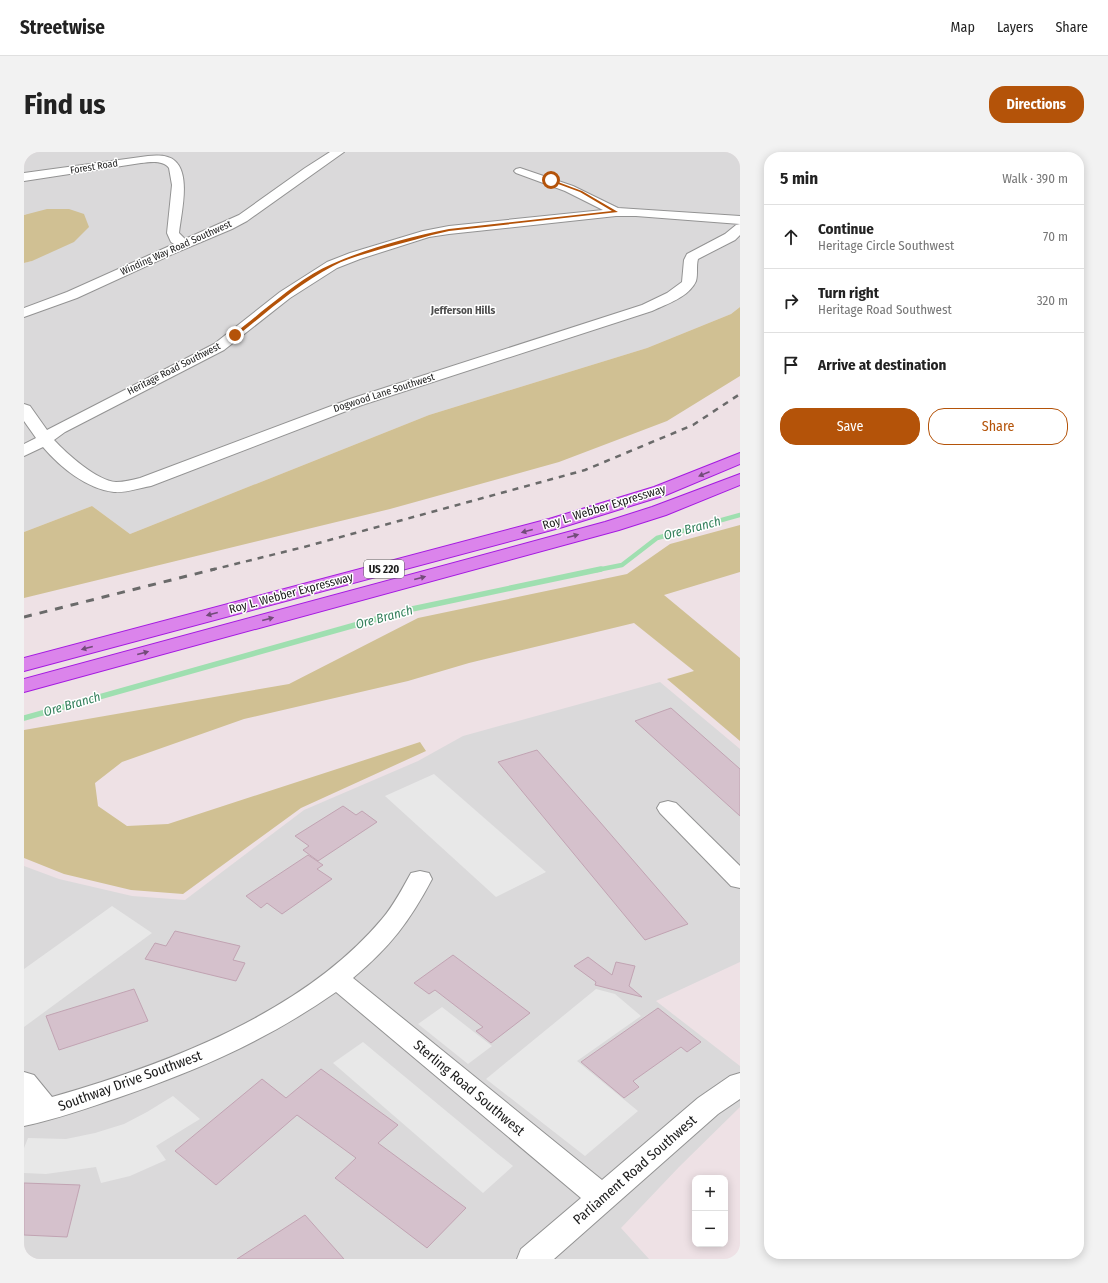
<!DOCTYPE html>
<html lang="en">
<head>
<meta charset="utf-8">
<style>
	:root { --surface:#fff; --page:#f2f2f2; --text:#222; --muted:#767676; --line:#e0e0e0; --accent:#b45309 }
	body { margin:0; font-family:"Fira Sans Condensed",sans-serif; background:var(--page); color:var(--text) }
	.controls { position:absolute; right:12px; bottom:12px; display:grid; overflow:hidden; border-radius:8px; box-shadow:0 2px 10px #0003 }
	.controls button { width:36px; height:36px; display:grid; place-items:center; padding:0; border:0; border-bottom:1px solid var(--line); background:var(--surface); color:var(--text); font:20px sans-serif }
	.stop { position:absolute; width:12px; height:12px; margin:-9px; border:3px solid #b45309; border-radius:50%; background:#fff }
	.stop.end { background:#b45309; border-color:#fff; box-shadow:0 1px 4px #0008 }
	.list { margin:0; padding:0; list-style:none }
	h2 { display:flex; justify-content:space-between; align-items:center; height:52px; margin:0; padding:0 16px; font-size:17px }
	h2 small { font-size:13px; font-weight:400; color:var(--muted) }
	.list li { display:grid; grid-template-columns:26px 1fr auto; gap:12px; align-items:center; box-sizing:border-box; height:64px; padding:0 16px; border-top:1px solid var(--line) }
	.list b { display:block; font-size:15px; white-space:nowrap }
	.list p { margin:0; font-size:13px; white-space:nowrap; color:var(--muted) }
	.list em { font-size:13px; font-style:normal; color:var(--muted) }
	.actions { display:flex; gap:8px; padding:12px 16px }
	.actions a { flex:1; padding:9px 0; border:1px solid var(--accent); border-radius:16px; text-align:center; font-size:14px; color:var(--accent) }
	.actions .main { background:var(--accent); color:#fff }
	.icon { flex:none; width:22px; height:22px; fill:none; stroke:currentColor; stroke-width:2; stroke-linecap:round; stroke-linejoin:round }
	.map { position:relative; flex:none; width:716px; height:1107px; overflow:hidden; border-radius:16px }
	header { display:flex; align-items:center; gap:24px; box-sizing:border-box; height:56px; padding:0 20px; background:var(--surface); border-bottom:1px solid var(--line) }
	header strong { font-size:19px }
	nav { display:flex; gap:22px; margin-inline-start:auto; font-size:14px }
	.intro { display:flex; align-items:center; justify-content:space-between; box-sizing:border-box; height:96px; padding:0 24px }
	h1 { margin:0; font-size:28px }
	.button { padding:10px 18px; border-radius:16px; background:var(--accent); color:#fff; font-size:14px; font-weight:700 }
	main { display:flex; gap:24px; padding:0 24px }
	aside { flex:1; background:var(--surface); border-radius:16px; box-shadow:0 2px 10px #0003 }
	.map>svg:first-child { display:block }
</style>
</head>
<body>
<header>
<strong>Streetwise</strong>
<nav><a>Map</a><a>Layers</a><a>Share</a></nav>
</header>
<div class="intro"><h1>Find us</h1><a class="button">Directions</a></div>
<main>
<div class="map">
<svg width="716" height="1107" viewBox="0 0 716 1107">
	<rect width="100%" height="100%" fill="#eee1e5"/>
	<g fill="#dad9da">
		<path d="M 0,0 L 716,0 L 716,155 L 707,162 L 623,196 L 405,263 L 106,382 L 68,354 L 0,380 L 0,111 L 8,109 L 2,62 L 0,63 Z"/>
		<path d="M 636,530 L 716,597 L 716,810 L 632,849 L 716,914 L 716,955 L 655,1015 L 597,1076 L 625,1107 L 0,1107 L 0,714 L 35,727 L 108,744 L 161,748 L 280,658 L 394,609 L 439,584 Z"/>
	</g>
	<g fill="#d0c093">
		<path d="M 23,57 L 45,57 L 60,62 L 65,75 L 50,90 L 8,109 L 0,111 L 0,63 Z"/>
		<path d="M 716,155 L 716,224 L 643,269 L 535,310 L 366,357 L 0,446 L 0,380 L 68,354 L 106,382 L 405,263 L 623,196 L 707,162 Z"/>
		<path d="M 716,373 L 716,420 L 640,443 L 716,506 L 716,589 L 643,527 L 670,519 L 610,471 L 445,511 L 384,529 L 220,567 L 98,610 L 71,631 L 74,654 L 103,674 L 144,672 L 396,590 L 402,599 L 277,656 L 159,742 L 107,738 L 40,722 L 0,706 L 0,578 L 265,532 L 394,466 L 603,422 L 646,392 Z"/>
	</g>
	<g fill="#e8e8e8">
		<path d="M 410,622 L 522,720 L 472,745 L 361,644 Z"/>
		<path d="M 88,754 L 128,781 L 0,875 L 0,817 Z"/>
		<path d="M 572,837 L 591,842 L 617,864 L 553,909 L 614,959 L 561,1004 L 462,927 Z"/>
		<path d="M 418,855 L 468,894 L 444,912 L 394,872 Z"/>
		<path d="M 339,890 L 474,1002 L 489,1014 L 459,1041 L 309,911 Z"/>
		<path d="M 149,944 L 176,967 L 132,994 L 142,1008 L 106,1024 L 77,1031 L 72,1015 L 22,1022 L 0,1021 L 0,996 L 4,986 L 42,987 L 71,981 L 100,972 L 123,960 Z"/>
	</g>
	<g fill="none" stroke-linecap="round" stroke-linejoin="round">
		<path stroke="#9fdfb0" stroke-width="4.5" d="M 573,418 L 598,413 L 633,386 L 716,363"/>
		<path stroke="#9fdfb0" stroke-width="5.5" d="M 0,566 L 388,457 L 577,417"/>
	</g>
	<g fill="#d5c1cc" stroke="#c1a3b2">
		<path d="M 647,556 L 716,617 L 716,664 L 611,569 Z"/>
		<path d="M 513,598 L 576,670 L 664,772 L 621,788 L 474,610 Z"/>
		<path d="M 319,654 L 332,663 L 338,659 L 353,670 L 294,709 L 279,698 L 285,694 L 271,684 Z"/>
		<path d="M 284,703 L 299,713 L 293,717 L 308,727 L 258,762 L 243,751 L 237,756 L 222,744 Z"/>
		<path d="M 151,779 L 216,794 L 209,808 L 221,811 L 212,829 L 121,807 L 131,791 L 142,794 Z"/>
		<path d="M 429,803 L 506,861 L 467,891 L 452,879 L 459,875 L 411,838 L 405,842 L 390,831 Z"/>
		<path d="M 564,805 L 588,823 L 592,810 L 611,814 L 605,834 L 618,845 L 571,833 L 572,830 L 550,814 Z"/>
		<path d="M 110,837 L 124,869 L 35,898 L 22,864 Z"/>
		<path d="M 634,856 L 677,890 L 663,900 L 657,895 L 609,929 L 615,935 L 600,946 L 557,910 Z"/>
		<path d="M 297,917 L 374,973 L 354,991 L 442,1056 L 403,1096 L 311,1026 L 332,1006 L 273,963 L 192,1033 L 151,999 L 238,927 L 262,946 Z"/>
		<path d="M 0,1031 L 56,1033 L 43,1085 L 0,1083 Z"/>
		<path d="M 281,1063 L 320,1107 L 213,1107 Z"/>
	</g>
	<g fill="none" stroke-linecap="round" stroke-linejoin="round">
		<defs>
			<g id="street">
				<path d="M 306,0 L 320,0 L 223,69 L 208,77 L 151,101 L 53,146 L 0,165 L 0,156 L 43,140 L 150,92 L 147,90 L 143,81 L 148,33 L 145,16 C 139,8 127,10 117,11 L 0,29 L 0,21 L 124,4 C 133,3 145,3 151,9 C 167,23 157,62 155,81 L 161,87 L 215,63 L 281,16 Z"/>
				<path d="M 496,16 L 549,34 L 594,56 L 716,64 L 716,72 L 612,64 L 592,64 L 425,82 L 405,85 L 336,107 L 313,116 L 266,146 L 200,198 L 41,280 L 30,288 C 42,301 73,329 92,330 C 100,330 108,328 116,326 L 326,247 L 618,153 L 643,141 L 658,130 L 660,108 L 663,102 L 701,82 L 712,73 L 716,72 L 716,83 L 711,88 L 674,107 C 672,114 674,122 672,129 C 665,145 643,152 628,159 L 338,253 L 127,334 C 115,336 102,341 90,340 C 63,337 36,315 19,295 L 0,304 L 0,292 L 12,286 L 0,269 L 0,252 L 6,254 L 23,278 L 190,192 L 256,140 L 303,110 L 326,101 L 399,79 L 425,74 L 579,58 L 541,39 L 492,21 L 490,19 L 492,17 Z"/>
				<path d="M 644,649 L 652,651 L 716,714 L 716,736 L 707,734 L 636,661 L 633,656 L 636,651 Z"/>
				<path d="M 396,719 L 405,721 L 408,727 C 386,769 366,795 329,826 L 578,1028 L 674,946 L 706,924 L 716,921 L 716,947 L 694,962 L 530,1107 L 493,1107 L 497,1097 L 557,1046 L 312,840 C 243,888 175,918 96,945 C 64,956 33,967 0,974 L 0,920 L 10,923 L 28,945 C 143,912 279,861 358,767 C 370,753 378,737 387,721 Z"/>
			</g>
			<g id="highway">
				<path d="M 716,301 L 716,312 L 642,343 L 539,375 L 0,519 L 0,506 L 525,367 L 630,335 Z"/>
				<path d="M 716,322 L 716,333 L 642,363 L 595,378 L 0,540 L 0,527 L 581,370 L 628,355 Z"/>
			</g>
		</defs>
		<use href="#street" stroke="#939393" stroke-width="2"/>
		<use href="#highway" stroke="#a41ae0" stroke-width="2"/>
		<use href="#street" fill="#fff" fill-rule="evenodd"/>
		<use href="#highway" fill="#db84eb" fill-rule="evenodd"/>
		<path stroke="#6a6a6a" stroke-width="2.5" stroke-dasharray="6 6" stroke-linecap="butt" d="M 187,418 L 280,395 L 561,318 L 669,273 L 716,242"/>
		<path stroke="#6a6a6a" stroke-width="3" stroke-dasharray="8 8" stroke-linecap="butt" d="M 0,465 L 191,417"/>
	</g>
	<defs><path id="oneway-solid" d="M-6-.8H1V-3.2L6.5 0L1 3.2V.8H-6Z"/></defs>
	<g fill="#724b79">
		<use href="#oneway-solid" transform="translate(680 322) rotate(158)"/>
		<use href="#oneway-solid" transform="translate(503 379) rotate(165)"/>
		<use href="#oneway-solid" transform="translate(549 384) rotate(-15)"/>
		<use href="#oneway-solid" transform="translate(396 426) rotate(-15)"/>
		<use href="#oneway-solid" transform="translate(188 462) rotate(165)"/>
		<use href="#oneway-solid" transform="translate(244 467) rotate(-15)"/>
		<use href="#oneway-solid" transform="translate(63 496) rotate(165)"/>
		<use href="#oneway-solid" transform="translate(119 501) rotate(-15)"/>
	</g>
	<path fill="#b45309" d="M 526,27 L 558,39 L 594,60 L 425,79 C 402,84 380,91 357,97 C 341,102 324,106 309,114 C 273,133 243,160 213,184 L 209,183 C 218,175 228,168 237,160 C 259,143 282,123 308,112 C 344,96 386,85 425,77 L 588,59 L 556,40 L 526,29 Z"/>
	<g text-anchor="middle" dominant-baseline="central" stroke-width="3" stroke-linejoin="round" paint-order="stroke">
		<g font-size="10" fill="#1c1c1c" stroke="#fff">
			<text transform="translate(70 15) rotate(-9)">Forest Road</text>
			<text transform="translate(152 96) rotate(-24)">Winding Way Road Southwest</text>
			<text transform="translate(150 217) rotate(-27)">Heritage Road Southwest</text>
			<text transform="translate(360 241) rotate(-18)">Dogwood Lane Southwest</text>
		</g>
		<g font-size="11" font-weight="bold" fill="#4f4f4f" stroke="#fff">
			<text x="439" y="158">Jefferson Hills</text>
		</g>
		<rect fill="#fff" stroke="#606060" stroke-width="1" x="340" y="408" width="40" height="18" rx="3"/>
		<g font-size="11" font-weight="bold" fill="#1c1c1c">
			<text x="360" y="417">US 220</text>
		</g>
		<g font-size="12" fill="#1c1c1c" stroke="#fff">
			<text transform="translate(580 355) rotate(-17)">Roy L. Webber Expressway</text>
			<text transform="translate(267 441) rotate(-15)">Roy L. Webber Expressway</text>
		</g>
		<g font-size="13" font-style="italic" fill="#35805d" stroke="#fff">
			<text transform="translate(668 376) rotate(-15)">Ore Branch</text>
			<text transform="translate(360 465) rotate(-15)">Ore Branch</text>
			<text transform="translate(48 552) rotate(-16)">Ore Branch</text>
		</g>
		<g font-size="14" fill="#1c1c1c" stroke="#fff">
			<text transform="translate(106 929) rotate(-20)">Southway Drive Southwest</text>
			<text transform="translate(445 936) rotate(40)">Sterling Road Southwest</text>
			<text transform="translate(611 1018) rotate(-41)">Parliament Road Southwest</text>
		</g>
	</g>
</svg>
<div class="controls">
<button>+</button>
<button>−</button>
</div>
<div class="stop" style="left:527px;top:28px"></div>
<div class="stop end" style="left:211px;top:183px"></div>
</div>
<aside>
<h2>5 min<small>Walk · 390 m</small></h2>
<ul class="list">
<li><svg class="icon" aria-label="ahead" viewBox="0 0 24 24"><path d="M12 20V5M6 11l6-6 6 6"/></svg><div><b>Continue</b><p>Heritage Circle Southwest</p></div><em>70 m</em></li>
<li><svg class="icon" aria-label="right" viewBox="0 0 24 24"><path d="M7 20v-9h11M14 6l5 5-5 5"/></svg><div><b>Turn right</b><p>Heritage Road Southwest</p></div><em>320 m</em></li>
<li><svg class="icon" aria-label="arrive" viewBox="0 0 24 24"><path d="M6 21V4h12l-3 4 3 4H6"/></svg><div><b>Arrive at destination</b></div></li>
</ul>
<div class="actions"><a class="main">Save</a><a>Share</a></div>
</aside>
</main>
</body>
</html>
